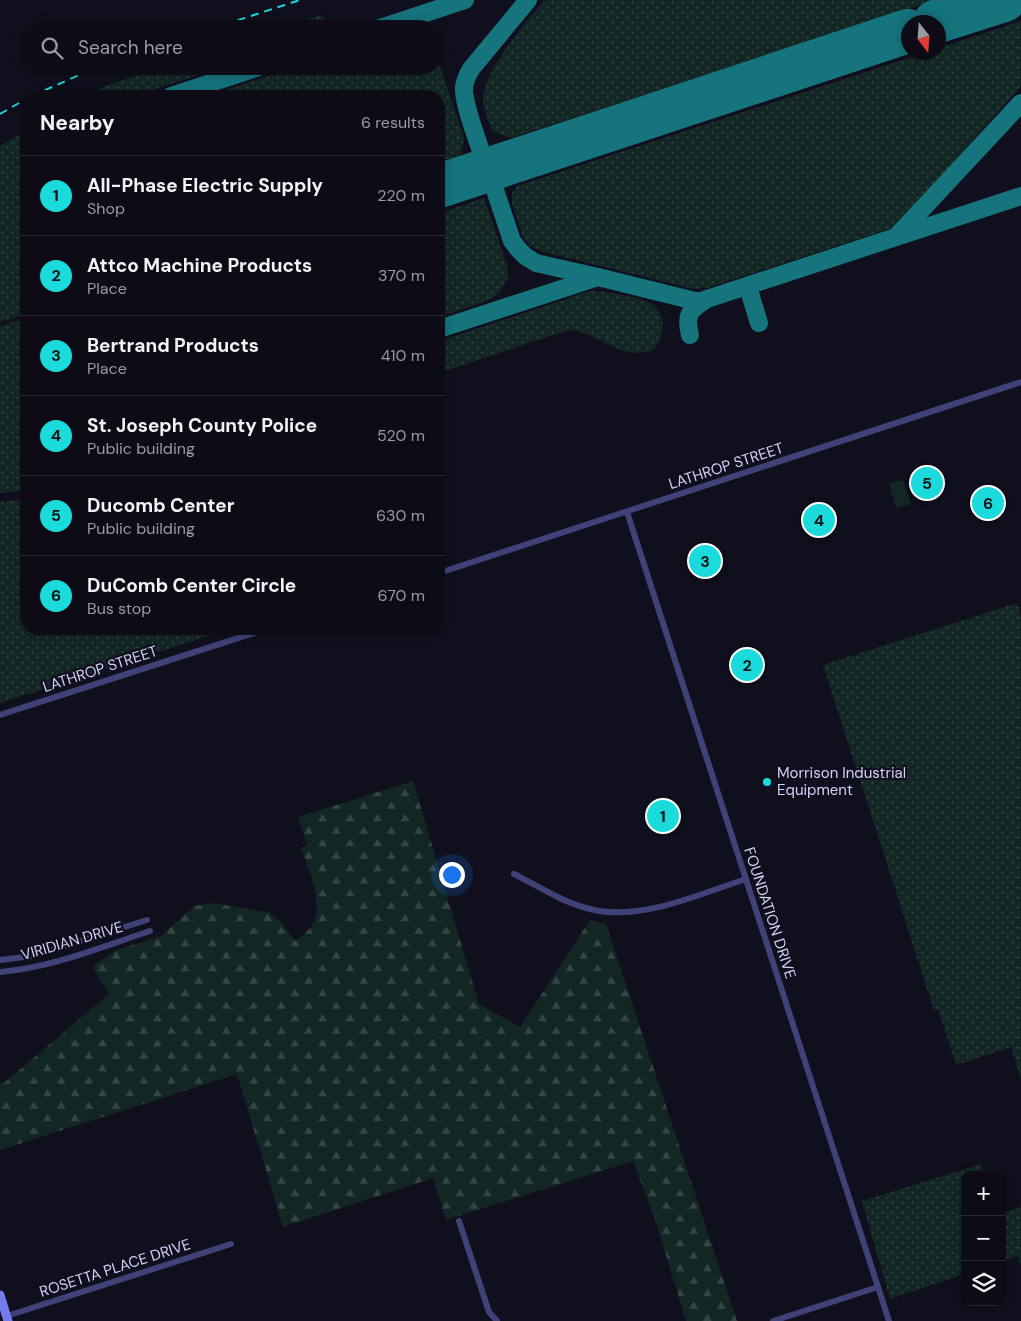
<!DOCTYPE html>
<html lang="en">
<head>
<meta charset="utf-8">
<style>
	:root { --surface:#0c0b16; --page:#15141f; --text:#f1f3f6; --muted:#9a9ba1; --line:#2c2b35; --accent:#1bdadc }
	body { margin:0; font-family:"DM Sans",sans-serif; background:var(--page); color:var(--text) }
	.controls { position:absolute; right:15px; bottom:15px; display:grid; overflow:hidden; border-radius:10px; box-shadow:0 2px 12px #0003 }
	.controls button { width:45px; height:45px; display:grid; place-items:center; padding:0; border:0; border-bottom:1px solid var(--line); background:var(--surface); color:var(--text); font:25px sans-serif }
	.compass { position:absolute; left:901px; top:15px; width:45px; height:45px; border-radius:50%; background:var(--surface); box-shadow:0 2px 12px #0003; rotate:163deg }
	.you { position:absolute; left:451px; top:874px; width:18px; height:18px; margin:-12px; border:4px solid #fff; border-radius:50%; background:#1a73e8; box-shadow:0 0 0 8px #1a73e833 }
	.badge { display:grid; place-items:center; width:32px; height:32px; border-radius:50%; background:var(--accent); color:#111; font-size:16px; font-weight:700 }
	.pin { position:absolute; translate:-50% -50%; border:2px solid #fff; box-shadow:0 1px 5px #0006 }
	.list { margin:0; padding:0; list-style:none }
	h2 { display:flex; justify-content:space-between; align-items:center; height:65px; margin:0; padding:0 20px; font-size:21px }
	h2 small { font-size:16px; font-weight:400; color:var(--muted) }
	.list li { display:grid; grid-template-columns:32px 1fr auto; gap:15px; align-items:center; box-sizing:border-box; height:80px; padding:0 20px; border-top:1px solid var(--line) }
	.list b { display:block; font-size:19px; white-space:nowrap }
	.list p { margin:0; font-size:16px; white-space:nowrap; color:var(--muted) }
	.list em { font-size:16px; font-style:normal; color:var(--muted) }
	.icon { flex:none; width:28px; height:28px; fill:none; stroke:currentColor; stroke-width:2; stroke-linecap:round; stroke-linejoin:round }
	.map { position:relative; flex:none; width:1021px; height:1321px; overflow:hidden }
	.search { position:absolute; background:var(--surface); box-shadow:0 2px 12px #0003; left:20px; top:20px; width:425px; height:55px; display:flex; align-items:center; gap:12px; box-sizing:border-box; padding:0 18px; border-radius:28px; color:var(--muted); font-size:19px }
	.panel { position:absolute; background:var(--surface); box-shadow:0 2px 12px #0003; left:20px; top:90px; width:425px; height:545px; border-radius:20px }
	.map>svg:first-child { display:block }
</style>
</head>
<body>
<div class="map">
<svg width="1021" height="1321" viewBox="0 0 1021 1321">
	<defs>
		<pattern id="grass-dots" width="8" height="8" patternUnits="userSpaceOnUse" patternTransform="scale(1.25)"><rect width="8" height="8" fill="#122724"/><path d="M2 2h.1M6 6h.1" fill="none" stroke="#344545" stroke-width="1.8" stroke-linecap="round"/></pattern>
		<pattern id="forest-firs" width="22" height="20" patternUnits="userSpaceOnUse" patternTransform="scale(1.25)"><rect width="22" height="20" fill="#122724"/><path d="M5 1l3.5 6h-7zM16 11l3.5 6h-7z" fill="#344545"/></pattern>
	</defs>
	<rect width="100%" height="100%" fill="#100f1e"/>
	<g fill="url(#grass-dots)">
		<path d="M 545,0 L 936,0 L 511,138 L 492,131 C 489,122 484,111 483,102 C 479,76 528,19 545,0 Z"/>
		<path d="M 321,15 L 324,17 L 328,29 L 279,29 Z"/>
		<path d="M 1021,21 L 1021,86 L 896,227 L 707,288 L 694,289 L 544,252 L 530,246 L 523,237 L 512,203 L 512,193 L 517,186 L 924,53 L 938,52 L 939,48 Z"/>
		<path d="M 436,54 L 464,138 L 460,156 L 439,163 L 439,96 L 205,96 L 300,66 L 436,66 Z"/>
		<path d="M 164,66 L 226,66 L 134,96 L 85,96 L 105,86 Z"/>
		<path d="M 26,130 L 26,314 L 0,322 L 0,146 Z"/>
		<path d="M 484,198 L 507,265 L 508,279 L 497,295 L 489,300 L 439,317 L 439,213 Z"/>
		<path d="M 590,291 C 606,291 634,296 648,302 C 668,311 665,336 654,350 C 616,362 599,330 568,330 L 439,373 L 439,341 Z"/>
		<path d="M 26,318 L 26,490 L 0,493 L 0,326 Z"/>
		<path d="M 26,499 L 26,629 L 230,629 L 0,703 L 0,502 Z"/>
		<path d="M 1017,603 L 1021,616 L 1021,1079 L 1011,1047 L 956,1065 L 938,1009 L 934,1010 L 823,665 Z"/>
		<path d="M 981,1164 L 984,1175 L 965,1175 L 965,1274 L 890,1299 L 862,1201 Z"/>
		<path d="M 1021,1207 L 1021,1266 L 1018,1256 L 1002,1261 L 1002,1213 Z"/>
	</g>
	<path fill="url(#forest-firs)" d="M 413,781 L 479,1004 L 520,1027 L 590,920 L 606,924 L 737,1321 L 686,1321 L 655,1219 L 633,1161 L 446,1220 L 433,1178 L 283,1227 L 237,1074 L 0,1150 L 0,1084 L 4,1083 L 109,994 L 92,967 L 114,951 L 161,936 L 194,906 L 215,903 L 270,913 L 282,923 L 295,941 C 300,937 306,933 310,928 C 327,909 308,868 301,848 L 307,845 L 298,817 Z"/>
	<path fill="#122724" d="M 903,480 L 911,504 L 896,508 L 889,484 Z"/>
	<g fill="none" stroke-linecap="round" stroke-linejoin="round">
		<g stroke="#16747d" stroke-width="18">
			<path d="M 377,29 L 465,0"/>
			<path d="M 171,96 L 262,66"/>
			<path d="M 513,161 L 492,160 L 482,155 C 477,137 463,104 464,87 C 465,80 468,74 471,69 L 528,0"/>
			<path d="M 513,161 L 498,175 L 494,181 L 495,190 L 512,241 L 519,250 L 525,256 L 536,263 L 598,277"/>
			<path d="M 897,236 L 1021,103"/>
			<path d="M 748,287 L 759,323"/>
			<path d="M 439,329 L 598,277 L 695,301 L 701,301 L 1021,196"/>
			<path d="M 690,335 C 685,315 689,310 707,299"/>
		</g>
		<g stroke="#16747d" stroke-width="44">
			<path d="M 935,22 L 1004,0"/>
			<path d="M 439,186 L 908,31"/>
		</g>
		<g stroke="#3f4277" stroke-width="6">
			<path d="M 627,512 L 889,1321"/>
			<path d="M 439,573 L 1021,382"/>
			<path d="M 0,715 L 266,629"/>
			<path d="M 514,874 C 538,886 564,903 590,909 C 640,922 699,894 746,879"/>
			<path d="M 0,960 L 32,956 L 147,920"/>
			<path d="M 0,972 C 51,968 101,947 150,931"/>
			<path d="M 459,1221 L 489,1312 L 497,1321"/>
			<path d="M 7,1316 L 231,1244"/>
			<path d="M 773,1321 L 878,1287"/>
		</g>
		<path stroke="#737bee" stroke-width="9" d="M 0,1295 L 8,1321"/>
		<g stroke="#1bdadc" stroke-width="2" stroke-dasharray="8 6" stroke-linecap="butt">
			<path d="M 211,29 L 300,0"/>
			<path d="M 32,96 L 99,66"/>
			<path d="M 0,114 L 26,99"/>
		</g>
	</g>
	<circle fill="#1bdadc" stroke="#100f1e" stroke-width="2" cx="767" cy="782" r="5"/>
	<g text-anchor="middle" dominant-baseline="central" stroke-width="4.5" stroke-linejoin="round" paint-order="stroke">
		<g font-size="15" fill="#d2d1f9" stroke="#100f1e">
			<text transform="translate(726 466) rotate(-18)">LATHROP STREET</text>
			<text transform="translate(100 669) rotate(-18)">LATHROP STREET</text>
			<text transform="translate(770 913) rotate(72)">FOUNDATION DRIVE</text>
			<text transform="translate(72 941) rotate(-16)">VIRIDIAN DRIVE</text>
			<text transform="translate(115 1268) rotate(-18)">ROSETTA PLACE DRIVE</text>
		</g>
		<g font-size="15" fill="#d2d1f9" stroke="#100f1e" text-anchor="start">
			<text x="777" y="773">Morrison Industrial<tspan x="777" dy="17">Equipment</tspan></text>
		</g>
	</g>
</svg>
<div class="controls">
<button>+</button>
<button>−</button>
<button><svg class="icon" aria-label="layers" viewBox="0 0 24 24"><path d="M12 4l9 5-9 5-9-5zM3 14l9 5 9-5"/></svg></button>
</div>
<svg class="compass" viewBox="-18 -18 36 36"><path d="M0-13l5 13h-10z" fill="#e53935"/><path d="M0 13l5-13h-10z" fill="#9a9ba1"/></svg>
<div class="you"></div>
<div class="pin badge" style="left:663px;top:816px">1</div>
<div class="pin badge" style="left:747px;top:665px">2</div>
<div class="pin badge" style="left:705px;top:561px">3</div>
<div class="pin badge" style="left:819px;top:520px">4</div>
<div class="pin badge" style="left:927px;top:483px">5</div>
<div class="pin badge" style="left:988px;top:503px">6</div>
<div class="search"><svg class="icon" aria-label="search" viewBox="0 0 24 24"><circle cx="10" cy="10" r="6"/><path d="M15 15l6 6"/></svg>Search here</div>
<section class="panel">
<h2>Nearby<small>6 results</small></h2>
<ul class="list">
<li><span class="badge">1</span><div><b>All-Phase Electric Supply</b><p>Shop</p></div><em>220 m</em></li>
<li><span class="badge">2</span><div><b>Attco Machine Products</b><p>Place</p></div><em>370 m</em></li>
<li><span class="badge">3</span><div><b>Bertrand Products</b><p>Place</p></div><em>410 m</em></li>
<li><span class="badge">4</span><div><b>St. Joseph County Police</b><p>Public building</p></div><em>520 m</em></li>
<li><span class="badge">5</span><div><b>Ducomb Center</b><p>Public building</p></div><em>630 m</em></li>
<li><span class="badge">6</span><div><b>DuComb Center Circle</b><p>Bus stop</p></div><em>670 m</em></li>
</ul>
</section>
</div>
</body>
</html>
